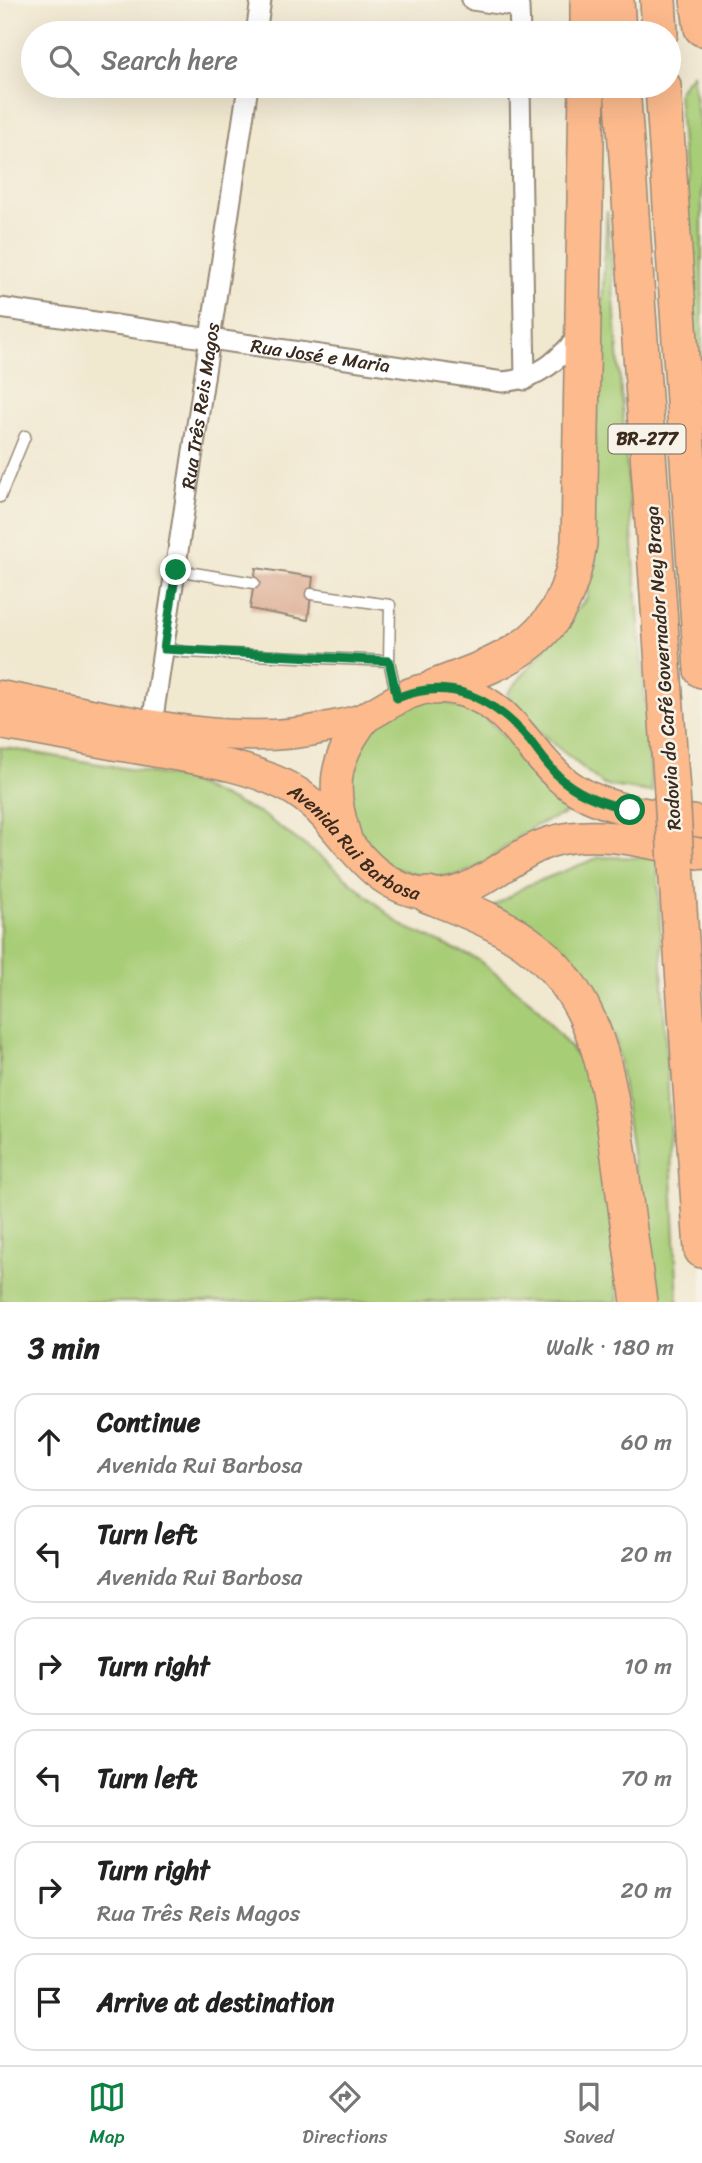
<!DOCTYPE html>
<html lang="en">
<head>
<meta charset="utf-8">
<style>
	:root { --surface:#fff; --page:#f2f2f2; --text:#222; --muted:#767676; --line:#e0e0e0; --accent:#0b8043 }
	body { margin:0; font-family:Sriracha,sans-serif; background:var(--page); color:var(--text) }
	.stop { position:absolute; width:21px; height:21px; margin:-16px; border:5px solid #0b8043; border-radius:50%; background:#fff }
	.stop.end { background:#0b8043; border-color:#fff; box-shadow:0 2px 7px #0008 }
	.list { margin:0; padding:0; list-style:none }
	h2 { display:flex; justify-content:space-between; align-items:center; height:91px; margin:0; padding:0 28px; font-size:30px }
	h2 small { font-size:23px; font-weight:400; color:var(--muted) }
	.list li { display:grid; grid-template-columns:46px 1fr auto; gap:21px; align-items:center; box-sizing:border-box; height:98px; margin:0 14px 14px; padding:0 14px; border:2px solid var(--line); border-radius:21px }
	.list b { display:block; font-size:26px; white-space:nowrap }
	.list p { margin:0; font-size:23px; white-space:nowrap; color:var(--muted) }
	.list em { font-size:23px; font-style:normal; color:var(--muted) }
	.icon { flex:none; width:38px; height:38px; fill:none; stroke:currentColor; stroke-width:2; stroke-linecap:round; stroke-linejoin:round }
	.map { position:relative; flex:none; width:702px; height:1302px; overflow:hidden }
	.search { position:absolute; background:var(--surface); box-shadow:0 7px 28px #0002; left:21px; right:21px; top:21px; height:77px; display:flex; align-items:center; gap:18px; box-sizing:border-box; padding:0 24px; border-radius:38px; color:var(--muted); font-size:26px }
	.sheet { height:763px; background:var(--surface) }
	nav { display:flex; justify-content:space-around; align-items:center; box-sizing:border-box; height:98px; border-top:2px solid var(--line); background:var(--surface); font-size:19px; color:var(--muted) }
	nav a { display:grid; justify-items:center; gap:4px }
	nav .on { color:var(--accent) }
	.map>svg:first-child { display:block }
</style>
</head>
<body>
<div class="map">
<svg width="702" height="1302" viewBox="0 0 702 1302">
	<rect width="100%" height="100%" fill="#f7f3e8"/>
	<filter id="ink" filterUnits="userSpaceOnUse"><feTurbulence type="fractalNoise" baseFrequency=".0143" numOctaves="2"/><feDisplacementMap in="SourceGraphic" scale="14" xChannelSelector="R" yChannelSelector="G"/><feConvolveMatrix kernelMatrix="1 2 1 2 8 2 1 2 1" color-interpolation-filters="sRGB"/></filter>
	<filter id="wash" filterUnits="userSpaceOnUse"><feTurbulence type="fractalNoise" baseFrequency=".00686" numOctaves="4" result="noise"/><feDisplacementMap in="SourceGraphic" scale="28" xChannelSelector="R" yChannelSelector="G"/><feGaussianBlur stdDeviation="1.57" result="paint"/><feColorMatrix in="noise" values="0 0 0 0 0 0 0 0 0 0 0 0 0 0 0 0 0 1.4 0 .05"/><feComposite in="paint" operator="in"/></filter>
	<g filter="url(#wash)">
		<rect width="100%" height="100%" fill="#f1e8d0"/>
		<g fill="#a8cd77" stroke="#727c4a" stroke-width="2">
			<path d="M 692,73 L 702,144 L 702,419 L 678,92 Z"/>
			<path d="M 607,211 L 652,792 L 604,785 L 544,736 L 507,694 L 587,598 Z"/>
			<path d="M 435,698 L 484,717 L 513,745 L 540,784 L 572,811 C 558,817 541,822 528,830 C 506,845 483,870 456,875 C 431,879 393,873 374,856 C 337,822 340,755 376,722 C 386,712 420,704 435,698 Z"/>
			<path d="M 0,747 L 181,778 L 263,815 L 329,863 L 401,925 L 477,959 L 534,1004 L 587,1068 L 605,1142 L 618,1302 L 0,1302 Z"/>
			<path d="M 600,857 L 657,858 L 678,1302 L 653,1302 L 616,1039 L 581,968 L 494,906 L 526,886 Z"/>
		</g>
		<g id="blocks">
			<path fill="#dfb29a" d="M 256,568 L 313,577 L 308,620 L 250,609 Z"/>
		</g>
	</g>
	<g filter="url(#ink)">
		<use href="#blocks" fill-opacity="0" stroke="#968977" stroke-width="2"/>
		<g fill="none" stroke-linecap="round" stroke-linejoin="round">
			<defs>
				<g id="lane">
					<path d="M 0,497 L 25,436"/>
					<path d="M 176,570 L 254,583"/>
					<path d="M 311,594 L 390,605 L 389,661"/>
					<path d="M 164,649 L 184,652 L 389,661 L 397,697"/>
				</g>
				<g id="street">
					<path d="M 472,0 L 519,7 L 520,33"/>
					<path d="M 256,33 L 261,0"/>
					<path d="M 520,86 L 525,380"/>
					<path id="s1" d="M 0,308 L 503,382 C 541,378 557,361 582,333"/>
					<path id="s2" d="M 152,724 L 248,86"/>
				</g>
				<g id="primary">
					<path d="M 0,696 C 100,714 225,751 325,728 C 338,725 355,723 366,717 C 401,698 421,679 464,692 C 513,707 529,754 566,783 C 604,812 656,814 702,822"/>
					<path id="s3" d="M 0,724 C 49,732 98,742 146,750 C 195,759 245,764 290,788 C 344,818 357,883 424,894 C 472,902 508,855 550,842 C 599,827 653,845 702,854"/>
					<path d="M 346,837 C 330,787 333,760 365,718"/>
				</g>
				<g id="highway">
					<path d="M 616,0 L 618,33"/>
					<path d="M 658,0 L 660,33"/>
					<path d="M 698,0 L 702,28"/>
					<path d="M 588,33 L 588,0"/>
					<path d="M 622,86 L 672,792"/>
					<path d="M 663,86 L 702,670"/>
					<path d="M 435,687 C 519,656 564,640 579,543 L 587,86"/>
					<path d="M 676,864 L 702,1250"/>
					<path d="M 428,895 C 466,910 505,924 537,951 C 602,1006 609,1085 620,1164 C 626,1210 633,1256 639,1302"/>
				</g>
			</defs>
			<use href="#lane" stroke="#968977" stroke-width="13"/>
			<use href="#street" stroke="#968977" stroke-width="23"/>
			<use href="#primary" stroke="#968977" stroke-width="33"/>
			<use href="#highway" stroke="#968977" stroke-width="38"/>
			<use href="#lane" stroke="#fff" stroke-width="10"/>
			<use href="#street" stroke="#fff" stroke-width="19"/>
			<use href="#primary" stroke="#fcba8d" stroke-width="30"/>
			<use href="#highway" stroke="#fcba8d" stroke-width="35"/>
			<defs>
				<path id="highway-bridge" d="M 672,792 L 676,864"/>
			</defs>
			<use href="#highway-bridge" stroke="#968977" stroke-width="38" stroke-linecap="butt"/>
			<use href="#highway-bridge" stroke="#fcba8d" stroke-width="35"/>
		</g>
	</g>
	<g fill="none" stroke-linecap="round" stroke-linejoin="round" filter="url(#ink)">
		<path stroke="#0b8043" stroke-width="9" d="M 176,570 L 164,649 L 389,661 L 397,698 C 451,676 493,698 530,741 C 541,755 551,771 565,782 C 584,797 607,804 630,810"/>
	</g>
	<g text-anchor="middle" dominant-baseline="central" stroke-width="5" stroke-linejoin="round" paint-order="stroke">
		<rect fill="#f7f3e8" stroke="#73665b" stroke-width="2" x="608.5" y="424.5" width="77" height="29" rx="5"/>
		<g font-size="18" font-weight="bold" fill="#3b2a1e">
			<text x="647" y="439">BR-277</text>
		</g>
		<g font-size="19" fill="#3b2a1e" stroke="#f7f3e8">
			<text stroke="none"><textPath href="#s1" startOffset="324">Rua José e Maria</textPath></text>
			<text stroke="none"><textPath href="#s2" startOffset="322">Rua Três Reis Magos</textPath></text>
			<text transform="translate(663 668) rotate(-94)">Rodovia do Café Governador Ney Braga</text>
			<text stroke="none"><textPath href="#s3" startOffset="383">Avenida Rui Barbosa</textPath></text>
		</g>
	</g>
</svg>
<div class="stop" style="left:630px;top:810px"></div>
<div class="stop end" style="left:176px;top:570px"></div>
<div class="search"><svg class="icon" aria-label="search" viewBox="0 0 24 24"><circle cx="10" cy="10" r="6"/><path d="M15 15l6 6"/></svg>Search here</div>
</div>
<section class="sheet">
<h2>3 min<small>Walk · 180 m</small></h2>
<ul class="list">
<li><svg class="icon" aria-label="ahead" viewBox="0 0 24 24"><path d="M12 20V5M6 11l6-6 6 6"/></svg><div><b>Continue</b><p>Avenida Rui Barbosa</p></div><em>60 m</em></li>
<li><svg class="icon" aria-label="left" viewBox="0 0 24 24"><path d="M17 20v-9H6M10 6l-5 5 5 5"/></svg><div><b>Turn left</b><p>Avenida Rui Barbosa</p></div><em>20 m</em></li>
<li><svg class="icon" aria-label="right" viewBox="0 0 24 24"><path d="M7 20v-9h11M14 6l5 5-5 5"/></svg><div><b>Turn right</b></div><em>10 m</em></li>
<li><svg class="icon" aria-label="left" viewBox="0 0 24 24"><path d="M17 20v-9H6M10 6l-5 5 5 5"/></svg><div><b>Turn left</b></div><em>70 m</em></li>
<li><svg class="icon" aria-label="right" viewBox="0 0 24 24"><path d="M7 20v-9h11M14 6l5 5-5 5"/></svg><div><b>Turn right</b><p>Rua Três Reis Magos</p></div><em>20 m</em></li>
<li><svg class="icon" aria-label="arrive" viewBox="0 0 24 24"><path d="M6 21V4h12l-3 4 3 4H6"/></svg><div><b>Arrive at destination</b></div></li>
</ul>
</section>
<nav>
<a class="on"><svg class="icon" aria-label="map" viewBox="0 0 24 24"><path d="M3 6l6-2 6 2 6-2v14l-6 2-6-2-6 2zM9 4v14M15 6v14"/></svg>Map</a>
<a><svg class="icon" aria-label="directions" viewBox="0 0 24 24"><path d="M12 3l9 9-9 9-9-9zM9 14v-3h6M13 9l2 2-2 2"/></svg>Directions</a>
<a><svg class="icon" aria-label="saved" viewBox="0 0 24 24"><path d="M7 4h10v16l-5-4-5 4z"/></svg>Saved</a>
</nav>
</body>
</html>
